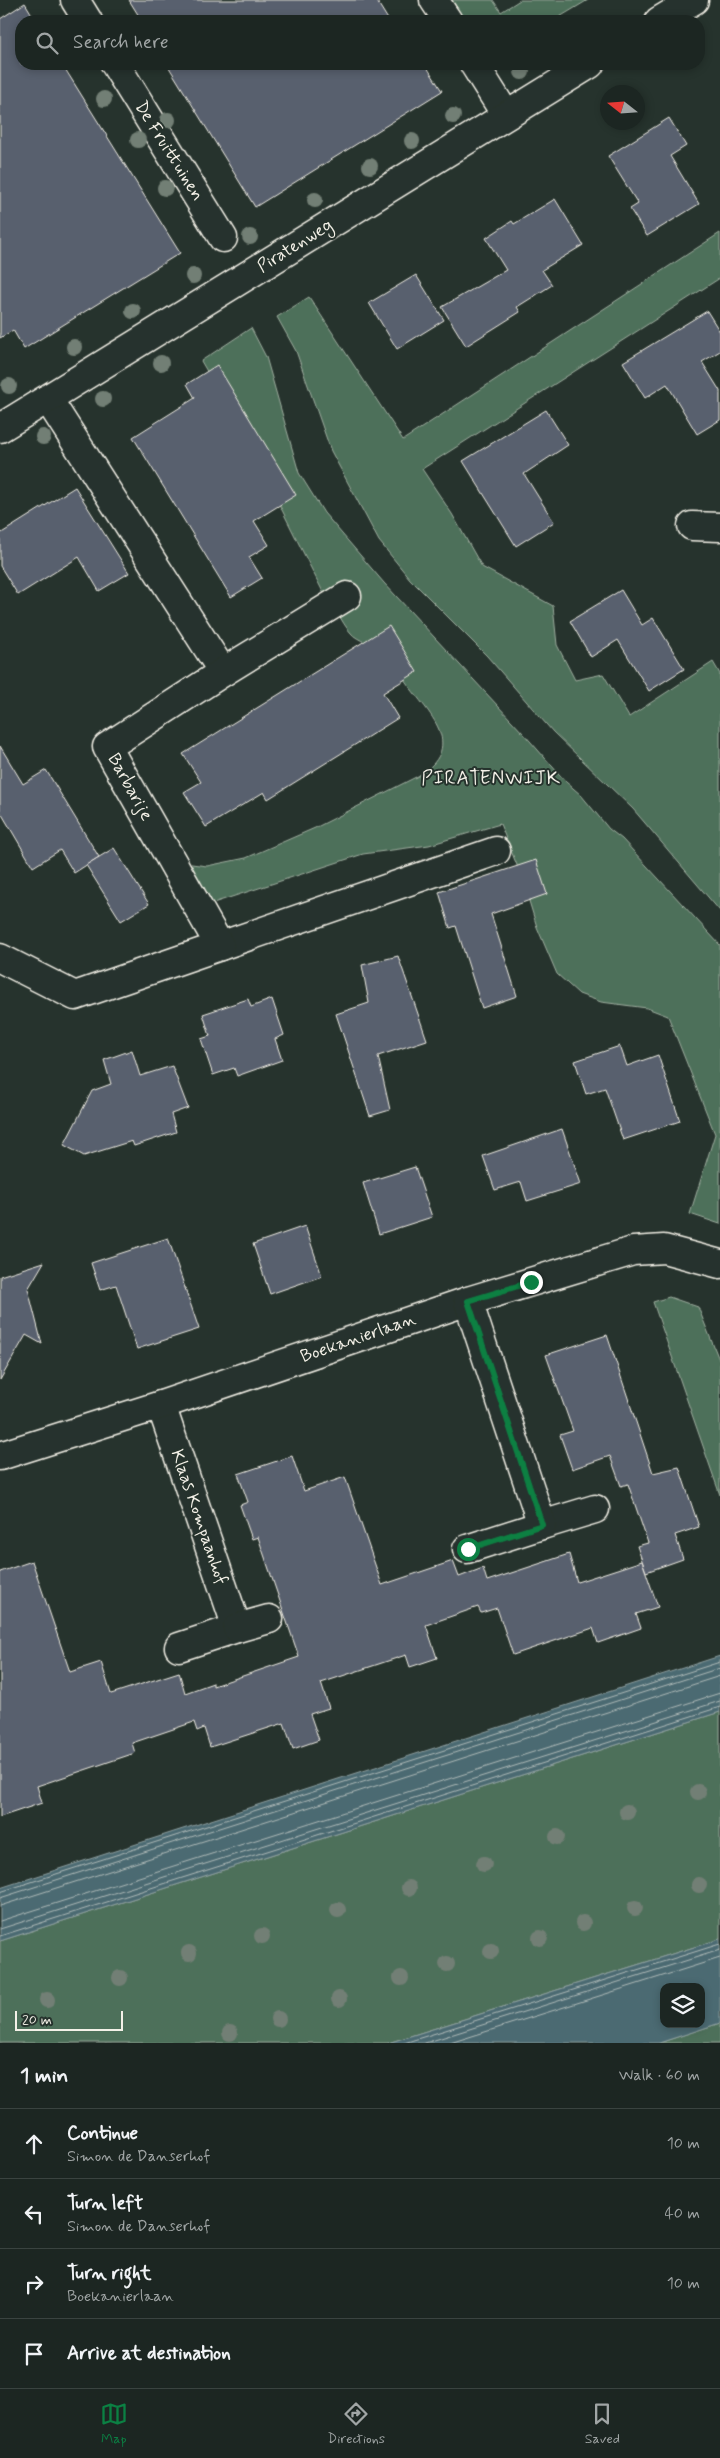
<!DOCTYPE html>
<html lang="en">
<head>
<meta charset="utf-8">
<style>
	:root { --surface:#1c2622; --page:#29322f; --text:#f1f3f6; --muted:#a0a5a5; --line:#3a4340; --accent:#0b8043 }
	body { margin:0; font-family:Mynerve,sans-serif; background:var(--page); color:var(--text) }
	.controls { position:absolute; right:15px; bottom:15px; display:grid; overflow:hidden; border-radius:10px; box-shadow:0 2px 8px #0003 }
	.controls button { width:45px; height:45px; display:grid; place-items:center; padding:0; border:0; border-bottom:1px solid var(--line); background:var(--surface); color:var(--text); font:25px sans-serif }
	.compass { position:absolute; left:600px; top:85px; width:45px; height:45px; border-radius:50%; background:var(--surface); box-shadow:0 2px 8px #0003; rotate:287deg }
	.scale { position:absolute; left:15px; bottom:12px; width:108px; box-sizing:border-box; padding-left:5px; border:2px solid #f4f1e8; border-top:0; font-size:14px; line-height:18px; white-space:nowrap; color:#f4f1e8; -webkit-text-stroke:4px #26332d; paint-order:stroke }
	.stop { position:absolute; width:15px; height:15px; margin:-11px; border:4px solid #0b8043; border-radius:50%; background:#fff }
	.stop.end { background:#0b8043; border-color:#fff; box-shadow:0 1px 5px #0008 }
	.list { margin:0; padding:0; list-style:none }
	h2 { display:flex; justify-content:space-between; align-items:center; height:65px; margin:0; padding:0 20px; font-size:21px }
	h2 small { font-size:16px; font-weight:400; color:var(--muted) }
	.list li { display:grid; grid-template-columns:32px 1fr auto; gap:15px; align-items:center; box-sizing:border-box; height:70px; padding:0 20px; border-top:1px solid var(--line) }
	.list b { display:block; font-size:19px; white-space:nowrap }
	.list p { margin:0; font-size:16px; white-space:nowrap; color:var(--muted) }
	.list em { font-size:16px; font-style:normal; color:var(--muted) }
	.icon { flex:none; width:28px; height:28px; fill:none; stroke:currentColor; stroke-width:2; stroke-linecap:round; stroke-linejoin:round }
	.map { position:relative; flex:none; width:720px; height:2043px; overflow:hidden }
	.search { position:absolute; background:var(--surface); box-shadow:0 2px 8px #0003; left:15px; right:15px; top:15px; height:55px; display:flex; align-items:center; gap:12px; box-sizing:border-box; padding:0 18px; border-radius:20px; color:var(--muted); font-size:19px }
	.sheet { height:345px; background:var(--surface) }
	nav { display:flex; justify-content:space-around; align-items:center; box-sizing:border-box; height:70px; border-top:1px solid var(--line); background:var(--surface); font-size:14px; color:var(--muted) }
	nav a { display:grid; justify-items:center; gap:2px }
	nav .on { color:var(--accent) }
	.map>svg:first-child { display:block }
</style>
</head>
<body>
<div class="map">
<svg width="720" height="2043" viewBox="0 0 720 2043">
	<rect width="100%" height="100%" fill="#26332d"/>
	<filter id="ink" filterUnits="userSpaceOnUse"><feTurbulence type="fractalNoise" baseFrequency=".02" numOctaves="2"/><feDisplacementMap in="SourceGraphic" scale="10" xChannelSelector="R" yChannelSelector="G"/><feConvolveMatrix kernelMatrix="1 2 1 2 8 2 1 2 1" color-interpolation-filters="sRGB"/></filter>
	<g filter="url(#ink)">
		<g fill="#4d6f5a" stroke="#a0b0a1">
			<path d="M 452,0 L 493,0 L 501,12 L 520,0 L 588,0 L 553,21 L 465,21 Z"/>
			<path d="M 720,233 L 720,278 L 422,469 L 452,514 L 482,567 L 553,606 L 557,645 L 575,680 L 603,674 L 629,717 L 713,662 L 720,674 L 720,911 L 633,809 L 553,732 L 487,656 L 410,579 L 379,541 L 331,451 L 296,351 L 277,317 L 309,297 L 403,440 Z"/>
			<path d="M 251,328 L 266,357 L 299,473 L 324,513 L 384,583 L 523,733 L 566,782 L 581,795 L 609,829 L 622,839 L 720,945 L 720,1224 L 690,1214 L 715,1134 L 668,1016 L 647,1008 L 601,1002 L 579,994 L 557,974 L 537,927 L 521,875 L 500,824 L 429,845 L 363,854 L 201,907 L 176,862 L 207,866 L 246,858 L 315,828 L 418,776 C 465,747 432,717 409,686 C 401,676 394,659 384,652 C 376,646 356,640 351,633 C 340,621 337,607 325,596 L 249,444 L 201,361 Z"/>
			<path d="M 669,1297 L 698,1307 L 720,1362 L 720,1495 L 653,1302 Z"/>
			<path d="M 720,1712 L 720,1939 L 388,2043 L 0,2043 L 0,1941 Z"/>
			<path d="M 720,2023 L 720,2043 L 659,2043 Z"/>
		</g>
		<g fill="#4b6a72" stroke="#8fa0a1" fill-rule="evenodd">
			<path d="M 720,1656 L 720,1712 L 0,1941 L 0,1888 Z"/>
			<path d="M 720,1939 L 720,2023 L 659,2043 L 388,2043 ZM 664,1987 L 701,1987 L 701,2024 L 664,2024 Z"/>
		</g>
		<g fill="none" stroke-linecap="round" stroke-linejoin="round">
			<g stroke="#b0bbb9" stroke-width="1">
				<path d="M 0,1892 L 720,1662"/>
				<path d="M 0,1898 L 720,1668"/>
				<path d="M 0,1906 L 720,1676"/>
				<path d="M 0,1921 L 720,1693"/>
				<path d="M 0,1929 L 720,1701"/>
				<path d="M 0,1936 L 720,1707"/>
				<path d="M 404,2043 L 720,1944"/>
				<path d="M 425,2043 L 720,1950"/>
				<path d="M 450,2043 L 720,1958"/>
			</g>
		</g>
		<g fill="#59606e" stroke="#f4f1e8">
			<path d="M 129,0 L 376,0 L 389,21 L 142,21 Z"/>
			<path d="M 25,3 L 36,21 L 21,21 L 21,64 L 62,64 L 180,253 L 24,349 L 13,330 L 0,338 L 0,19 Z"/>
			<path d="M 167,64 L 425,64 L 442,91 L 255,207 Z"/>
			<path d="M 669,118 L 686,146 L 670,156 L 699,204 L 647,236 L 630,209 L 638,204 L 608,156 Z"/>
			<path d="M 555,199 L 583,245 L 542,270 L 552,285 L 517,307 L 520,312 L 466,346 L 442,307 L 506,270 L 486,238 L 512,221 L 514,224 Z"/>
			<path d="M 416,275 L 444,320 L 397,349 L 369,303 Z"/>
			<path d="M 707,311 L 720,332 L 720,351 L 702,362 L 720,391 L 720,420 L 697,434 L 667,384 L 645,398 L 623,362 Z"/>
			<path d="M 217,365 L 296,495 L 254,521 L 269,545 L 249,557 L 262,578 L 231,597 L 133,437 L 195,398 L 187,384 Z"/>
			<path d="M 546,410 L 568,445 L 524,474 L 554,522 L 516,546 L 463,461 Z"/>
			<path d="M 75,487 L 129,573 L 99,591 L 79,557 L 18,595 L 0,566 L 0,534 Z"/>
			<path d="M 621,590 L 642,625 L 653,618 L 684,669 L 649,691 L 618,640 L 591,657 L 570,621 Z"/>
			<path d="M 389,626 L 417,672 L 383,693 L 398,718 L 268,799 L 264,792 L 206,827 L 184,792 L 201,782 L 183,754 Z"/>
			<path d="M 0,746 L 23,784 L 46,770 L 99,857 L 74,873 L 60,850 L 33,867 L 0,811 Z"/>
			<path d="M 114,848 L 149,904 L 121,921 L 86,865 Z"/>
			<path d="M 536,860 L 547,894 L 491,914 L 517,996 L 482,1008 L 456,926 L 450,928 L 439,892 Z"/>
			<path d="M 398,956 L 427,1040 L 378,1056 L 390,1110 L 370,1116 L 336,1014 L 369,1003 L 362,965 Z"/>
			<path d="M 248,999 L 251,1007 L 272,999 L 284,1035 L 275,1039 L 282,1060 L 237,1076 L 234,1068 L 213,1075 L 201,1039 L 210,1036 L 203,1014 Z"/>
			<path d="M 620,1046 L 627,1066 L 658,1055 L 680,1121 L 623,1140 L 605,1088 L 586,1094 L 575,1061 Z"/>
			<path d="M 132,1050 L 140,1076 L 172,1066 L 188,1108 L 171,1114 L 176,1132 L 134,1146 L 132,1141 L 84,1156 L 64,1145 L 92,1091 L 111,1084 L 104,1060 Z"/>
			<path d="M 562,1129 L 581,1184 L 527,1201 L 521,1182 L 495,1190 L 483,1156 Z"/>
			<path d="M 415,1167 L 432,1217 L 379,1234 L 363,1183 Z"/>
			<path d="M 305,1226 L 322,1276 L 270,1294 L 253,1244 Z"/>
			<path d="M 168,1238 L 199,1329 L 137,1349 L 116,1285 L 100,1290 L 91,1263 Z"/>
			<path d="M 44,1262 L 28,1289 L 42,1344 L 26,1335 L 0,1380 L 0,1276 Z"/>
			<path d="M 607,1335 L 653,1473 L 679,1467 L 699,1527 L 675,1535 L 683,1559 L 646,1572 L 637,1546 L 648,1543 L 628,1484 L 621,1486 L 610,1456 L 572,1469 L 560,1435 L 573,1431 L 546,1355 Z"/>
			<path d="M 292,1456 L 304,1491 L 345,1477 L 382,1585 L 453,1561 L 459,1577 L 483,1568 L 487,1581 L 569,1554 L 577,1582 L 642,1561 L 658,1607 L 636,1614 L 641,1628 L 598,1643 L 593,1628 L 513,1655 L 497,1608 L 481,1613 L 478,1607 L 426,1625 L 437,1658 L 410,1667 L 406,1655 L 321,1683 L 329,1708 L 310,1714 L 319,1740 L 293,1749 L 284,1723 L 210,1747 L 204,1728 L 197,1731 L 194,1722 L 132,1743 L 135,1753 L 37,1786 L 42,1803 L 0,1817 L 0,1572 L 32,1561 L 70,1672 L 101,1662 L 111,1694 L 179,1672 L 185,1693 L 213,1683 L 213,1686 L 299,1657 L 258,1537 L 252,1539 L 240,1505 L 248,1502 L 238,1474 Z"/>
		</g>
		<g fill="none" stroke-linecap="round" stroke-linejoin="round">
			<defs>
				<g id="pedestrian">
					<path d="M 75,0 L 88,21"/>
					<path d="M 115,64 L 223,238"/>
				</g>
				<g id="minor">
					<path d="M 434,0 L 448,21"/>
					<path d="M 659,21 L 694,0"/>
					<path d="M 474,64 L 506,115"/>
					<path d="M 48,399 L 223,672"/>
					<path d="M 0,428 L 590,64"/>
					<path d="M 692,526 L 720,527"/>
					<path d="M 220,946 L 496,851"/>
					<path d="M 0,958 L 75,996 L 220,946 L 107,747 L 223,672 L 347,596"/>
					<path d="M 161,1405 L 237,1628 L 179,1647"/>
					<path d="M 0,1456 L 161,1405 L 468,1301 L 633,1251 L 664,1249 L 720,1264"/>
					<path d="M 542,1525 L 595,1509"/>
					<path d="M 467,1549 L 542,1525 L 468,1301"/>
					<path d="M 237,1628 L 269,1619"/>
				</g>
			</defs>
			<use href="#pedestrian" stroke="#f4f1e8" stroke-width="31"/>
			<use href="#minor" stroke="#f4f1e8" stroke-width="31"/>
			<use href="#pedestrian" stroke="#26332d" stroke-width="28"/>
			<use href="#minor" stroke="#26332d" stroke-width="28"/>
		</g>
		<g fill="#727f74">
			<circle cx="522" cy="72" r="8"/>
			<circle cx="104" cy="99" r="8"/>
			<circle cx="453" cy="116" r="8"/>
			<circle cx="168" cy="120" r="8"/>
			<circle cx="138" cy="140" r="8"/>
			<circle cx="412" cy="141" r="8"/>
			<circle cx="370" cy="166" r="8"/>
			<circle cx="165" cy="188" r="8"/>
			<circle cx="315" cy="200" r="8"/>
			<circle cx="250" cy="237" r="8"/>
			<circle cx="193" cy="276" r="8"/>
			<circle cx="133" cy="311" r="8"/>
			<circle cx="74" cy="347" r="8"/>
			<circle cx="161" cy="363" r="8"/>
			<circle cx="9" cy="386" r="8"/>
			<circle cx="103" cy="399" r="8"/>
			<circle cx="43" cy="437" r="8"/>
			<circle cx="698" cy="1792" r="8"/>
			<circle cx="627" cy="1812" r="8"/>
			<circle cx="557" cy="1837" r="8"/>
			<circle cx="484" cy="1864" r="8"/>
			<circle cx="699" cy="1885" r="8"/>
			<circle cx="409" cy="1888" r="8"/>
			<circle cx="635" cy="1908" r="8"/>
			<circle cx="338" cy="1910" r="8"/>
			<circle cx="583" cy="1923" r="8"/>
			<circle cx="262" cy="1936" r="8"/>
			<circle cx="540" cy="1938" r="8"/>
			<circle cx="491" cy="1951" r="8"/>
			<circle cx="189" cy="1953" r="8"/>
			<circle cx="447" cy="1964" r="8"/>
			<circle cx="120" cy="1978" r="8"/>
			<circle cx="401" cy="1978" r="8"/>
			<circle cx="339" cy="1999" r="8"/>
			<circle cx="47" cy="2000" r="8"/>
			<circle cx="278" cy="2019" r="8"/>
			<circle cx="230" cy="2033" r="8"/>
		</g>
	</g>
	<g fill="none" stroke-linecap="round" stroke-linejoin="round" filter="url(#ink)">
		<path stroke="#0b8043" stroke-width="6" d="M 468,1549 L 542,1525 L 468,1301 L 531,1282"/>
	</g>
	<g text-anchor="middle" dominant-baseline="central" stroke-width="4" stroke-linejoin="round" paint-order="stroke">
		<g font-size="18" fill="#f4f1e8" stroke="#26332d">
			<text transform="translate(169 151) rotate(58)">De Fruittuinen</text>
			<text transform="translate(295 246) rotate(-32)">Piratenweg</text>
			<text transform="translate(130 787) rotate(61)">Barbarije</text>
			<text transform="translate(358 1338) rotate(-19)">Boekanierlaan</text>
			<text transform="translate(199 1517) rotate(71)">Klaas Kompaanhof</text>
		</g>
		<g font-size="19" letter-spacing="1" fill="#f4f1e8" stroke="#26332d">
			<text x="491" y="778">PIRATENWIJK</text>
		</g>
	</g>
</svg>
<div class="controls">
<button><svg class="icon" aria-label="layers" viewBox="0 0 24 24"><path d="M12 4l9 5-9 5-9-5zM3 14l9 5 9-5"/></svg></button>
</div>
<svg class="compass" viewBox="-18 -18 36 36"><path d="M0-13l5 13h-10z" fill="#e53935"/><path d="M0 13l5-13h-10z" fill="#a0a5a5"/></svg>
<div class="scale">20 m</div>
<div class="stop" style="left:468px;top:1549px"></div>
<div class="stop end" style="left:531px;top:1282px"></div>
<div class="search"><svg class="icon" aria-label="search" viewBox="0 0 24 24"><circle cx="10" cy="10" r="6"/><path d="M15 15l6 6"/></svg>Search here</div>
</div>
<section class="sheet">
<h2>1 min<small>Walk · 60 m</small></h2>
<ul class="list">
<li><svg class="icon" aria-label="ahead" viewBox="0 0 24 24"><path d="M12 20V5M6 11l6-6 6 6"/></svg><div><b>Continue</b><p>Simon de Danserhof</p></div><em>10 m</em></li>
<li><svg class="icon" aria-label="left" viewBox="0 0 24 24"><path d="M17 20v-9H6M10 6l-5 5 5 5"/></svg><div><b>Turn left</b><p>Simon de Danserhof</p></div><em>40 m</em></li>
<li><svg class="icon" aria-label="right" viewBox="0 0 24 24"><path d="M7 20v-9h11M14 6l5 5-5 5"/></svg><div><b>Turn right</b><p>Boekanierlaan</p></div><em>10 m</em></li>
<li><svg class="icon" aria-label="arrive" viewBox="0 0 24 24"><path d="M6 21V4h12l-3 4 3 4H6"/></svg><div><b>Arrive at destination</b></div></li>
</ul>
</section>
<nav>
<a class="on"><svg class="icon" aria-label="map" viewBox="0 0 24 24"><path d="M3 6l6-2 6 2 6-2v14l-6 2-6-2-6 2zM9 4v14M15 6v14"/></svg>Map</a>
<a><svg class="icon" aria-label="directions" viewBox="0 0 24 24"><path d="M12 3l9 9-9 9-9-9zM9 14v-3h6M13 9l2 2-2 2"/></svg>Directions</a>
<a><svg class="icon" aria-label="saved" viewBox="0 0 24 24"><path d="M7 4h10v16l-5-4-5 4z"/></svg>Saved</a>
</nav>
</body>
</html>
